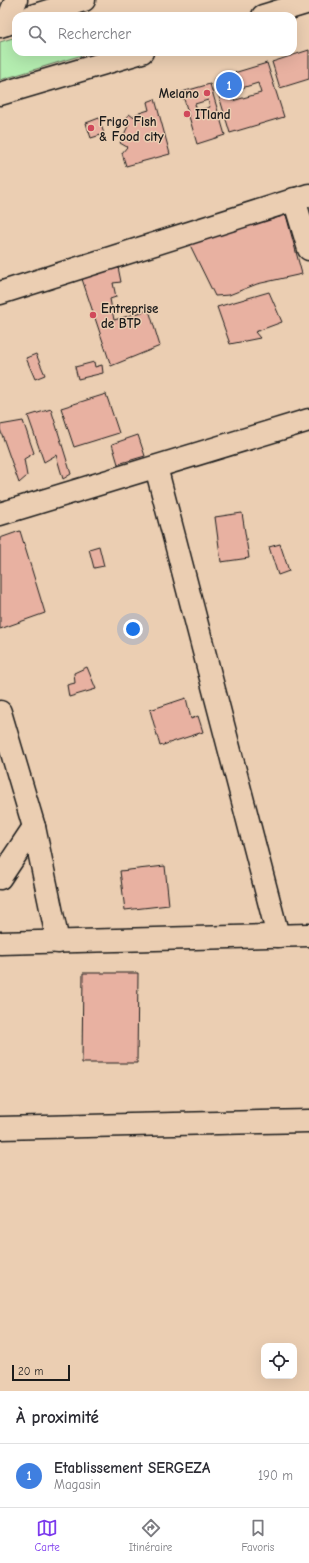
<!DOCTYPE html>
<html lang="fr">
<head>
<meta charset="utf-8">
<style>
	:root { --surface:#fff; --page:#f2f2f3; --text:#2b2b33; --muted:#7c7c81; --line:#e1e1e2; --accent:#7c3aed }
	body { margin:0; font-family:"Comic Neue",sans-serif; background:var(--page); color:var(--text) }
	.controls { position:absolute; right:12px; bottom:12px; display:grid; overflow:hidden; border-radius:8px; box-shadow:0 4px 16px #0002 }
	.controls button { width:36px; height:36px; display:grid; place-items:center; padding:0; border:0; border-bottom:1px solid var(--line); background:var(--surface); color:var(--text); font:20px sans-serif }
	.scale { position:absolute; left:12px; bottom:10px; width:58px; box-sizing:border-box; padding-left:4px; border:2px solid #1c1c1c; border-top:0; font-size:11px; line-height:14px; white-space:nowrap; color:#1c1c1c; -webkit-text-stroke:3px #ebceb2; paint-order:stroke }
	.you { position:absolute; left:133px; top:629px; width:14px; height:14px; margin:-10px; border:3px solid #fff; border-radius:50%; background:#1a73e8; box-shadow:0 0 0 6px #1a73e833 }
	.badge { display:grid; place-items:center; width:26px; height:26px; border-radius:50%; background:var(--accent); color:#fff; font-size:13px; font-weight:700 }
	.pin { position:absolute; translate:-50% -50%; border:2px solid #fff; box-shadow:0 1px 4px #0006 }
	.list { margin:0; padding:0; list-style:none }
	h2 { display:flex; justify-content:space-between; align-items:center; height:52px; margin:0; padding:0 16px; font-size:17px }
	h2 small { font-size:13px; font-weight:400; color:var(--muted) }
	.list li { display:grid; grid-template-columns:26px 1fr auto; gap:12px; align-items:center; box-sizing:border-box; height:64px; padding:0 16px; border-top:1px solid var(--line) }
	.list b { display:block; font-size:15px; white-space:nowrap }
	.list p { margin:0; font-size:13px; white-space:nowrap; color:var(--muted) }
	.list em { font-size:13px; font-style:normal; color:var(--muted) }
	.icon { flex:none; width:22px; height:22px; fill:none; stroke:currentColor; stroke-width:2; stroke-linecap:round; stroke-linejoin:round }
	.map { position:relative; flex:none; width:309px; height:1391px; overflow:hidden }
	.search { position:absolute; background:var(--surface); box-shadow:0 4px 16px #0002; left:12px; right:12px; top:12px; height:44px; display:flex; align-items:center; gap:10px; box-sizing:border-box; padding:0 14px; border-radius:12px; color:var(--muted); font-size:15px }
	.sheet { height:116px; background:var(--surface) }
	nav { display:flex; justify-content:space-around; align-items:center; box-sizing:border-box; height:56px; border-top:1px solid var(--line); background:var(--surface); font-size:11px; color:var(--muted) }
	nav a { display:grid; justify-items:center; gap:2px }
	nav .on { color:var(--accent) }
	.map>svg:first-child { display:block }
</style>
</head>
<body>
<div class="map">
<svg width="309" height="1391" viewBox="0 0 309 1391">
	<rect width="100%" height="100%" fill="#ebceb2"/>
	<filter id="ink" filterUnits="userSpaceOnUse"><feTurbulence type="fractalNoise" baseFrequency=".025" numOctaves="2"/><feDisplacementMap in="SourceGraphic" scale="8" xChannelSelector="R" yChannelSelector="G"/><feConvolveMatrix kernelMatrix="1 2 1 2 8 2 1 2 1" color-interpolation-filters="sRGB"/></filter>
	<g filter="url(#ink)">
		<path fill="#b4edb0" stroke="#688466" d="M 16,37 L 16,52 L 92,52 L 0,80 L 0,42 Z"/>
		<g fill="#e8b1a1" stroke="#1c1c1c" fill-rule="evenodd">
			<path d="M 309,50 L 309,79 L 280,88 L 272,62 Z"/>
			<path d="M 267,63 L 284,117 L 230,133 L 214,79 ZM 258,83 L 261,93 L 232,101 L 229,92 Z"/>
			<path d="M 210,84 L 225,135 L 197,144 L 182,92 ZM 208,100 L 210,107 L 197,111 L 195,104 Z"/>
			<path d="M 155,99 L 170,154 L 126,166 L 122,153 L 127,147 L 120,143 L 129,124 L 125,121 L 129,114 L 133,117 L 136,114 L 149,110 L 147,102 Z"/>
			<path d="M 99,118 L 104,134 L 91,138 L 86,123 Z"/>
			<path d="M 286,215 L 302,274 L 257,284 L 229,295 L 215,296 L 189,243 Z"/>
			<path d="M 117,262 L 121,282 L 113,283 L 116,297 L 110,299 L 114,320 L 149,310 L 160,346 L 111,366 L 81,276 Z"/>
			<path d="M 269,292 L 282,322 L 255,332 L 260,338 L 230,344 L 217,307 Z"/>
			<path d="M 36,354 L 45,375 L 35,379 L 26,358 Z"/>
			<path d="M 94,362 L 95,367 L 102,365 L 103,373 L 78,379 L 75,367 Z"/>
			<path d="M 106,394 L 119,433 L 74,447 L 61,408 Z"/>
			<path d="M 51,409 L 71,474 L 63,479 L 56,455 L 44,462 L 28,416 Z"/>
			<path d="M 23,421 L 34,453 L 24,459 L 27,476 L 19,483 L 0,429 L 0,425 Z"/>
			<path d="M 138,435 L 145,456 L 118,464 L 112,444 Z"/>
			<path d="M 242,513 L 249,558 L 221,562 L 215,517 Z"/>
			<path d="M 20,531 L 45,613 L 0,629 L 0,538 Z"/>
			<path d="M 280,544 L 289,571 L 278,575 L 269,547 Z"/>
			<path d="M 99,546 L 104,566 L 94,568 L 89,549 Z"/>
			<path d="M 87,667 L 96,689 L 69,697 L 67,685 L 75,683 L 74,673 Z"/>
			<path d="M 186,698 L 191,719 L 198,716 L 203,732 L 160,746 L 150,710 Z"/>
			<path d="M 165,866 L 169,905 L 125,910 L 120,871 Z"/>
			<path d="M 83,973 L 138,973 L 137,1063 L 82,1063 Z"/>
		</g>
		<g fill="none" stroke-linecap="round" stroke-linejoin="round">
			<defs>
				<g id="minor">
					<path d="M 6,24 L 16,0"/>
					<path d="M 294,199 L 309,249"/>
					<path d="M 0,293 L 309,195"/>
					<path d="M 156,467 L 278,936"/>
					<path d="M 0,514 L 309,420"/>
					<path d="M 0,712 L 34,827 L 58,942"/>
					<path d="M 0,878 L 34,827"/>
					<path d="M 0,943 L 309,935"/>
					<path d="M 0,1128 L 309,1121"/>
				</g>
				<g id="major">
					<path d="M 32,16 L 84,0"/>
					<path d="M 263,16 L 309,2"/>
					<path d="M 0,26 L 16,21"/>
					<path d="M 0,94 L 142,52"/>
				</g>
			</defs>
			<use href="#minor" stroke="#1c1c1c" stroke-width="25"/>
			<use href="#major" stroke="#1c1c1c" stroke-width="25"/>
			<use href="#minor" stroke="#ebceb2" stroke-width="22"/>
			<use href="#major" stroke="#ebceb2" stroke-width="22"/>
		</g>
	</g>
	<g fill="#d1495b" stroke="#ebceb2" stroke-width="1.5">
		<circle cx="207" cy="93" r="4"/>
		<circle cx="187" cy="114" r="4"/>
		<circle cx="91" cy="128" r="4"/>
		<circle cx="93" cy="315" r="4"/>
	</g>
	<g text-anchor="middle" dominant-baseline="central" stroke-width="3" stroke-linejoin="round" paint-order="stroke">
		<g font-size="13" font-weight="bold" fill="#1c1c1c" stroke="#ebceb2" text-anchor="start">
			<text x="199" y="93" text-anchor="end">Melano</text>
			<text x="195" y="114">ITland</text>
			<text x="99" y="121">Frigo Fish<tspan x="99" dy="15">&amp; Food city</tspan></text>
			<text x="101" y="308">Entreprise<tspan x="101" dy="15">de BTP</tspan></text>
		</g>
	</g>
</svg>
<div class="controls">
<button><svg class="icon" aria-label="locate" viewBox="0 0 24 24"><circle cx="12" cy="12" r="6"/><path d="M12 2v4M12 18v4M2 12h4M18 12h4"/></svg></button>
</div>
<div class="scale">20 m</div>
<div class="you"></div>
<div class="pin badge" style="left:229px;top:85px;background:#3f7fe0">1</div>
<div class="search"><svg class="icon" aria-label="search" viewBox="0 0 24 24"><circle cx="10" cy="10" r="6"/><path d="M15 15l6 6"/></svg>Rechercher</div>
</div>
<section class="sheet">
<h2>À proximité<small></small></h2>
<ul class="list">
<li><span class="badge" style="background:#3f7fe0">1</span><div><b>Etablissement SERGEZA</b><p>Magasin</p></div><em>190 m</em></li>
</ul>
</section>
<nav>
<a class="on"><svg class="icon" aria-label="map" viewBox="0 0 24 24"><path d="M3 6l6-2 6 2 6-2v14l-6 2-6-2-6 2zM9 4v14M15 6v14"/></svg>Carte</a>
<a><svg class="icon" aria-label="directions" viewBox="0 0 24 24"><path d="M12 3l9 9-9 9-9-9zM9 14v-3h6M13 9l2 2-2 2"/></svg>Itinéraire</a>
<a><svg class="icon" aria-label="saved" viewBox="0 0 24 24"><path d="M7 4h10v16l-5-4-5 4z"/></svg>Favoris</a>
</nav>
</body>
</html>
